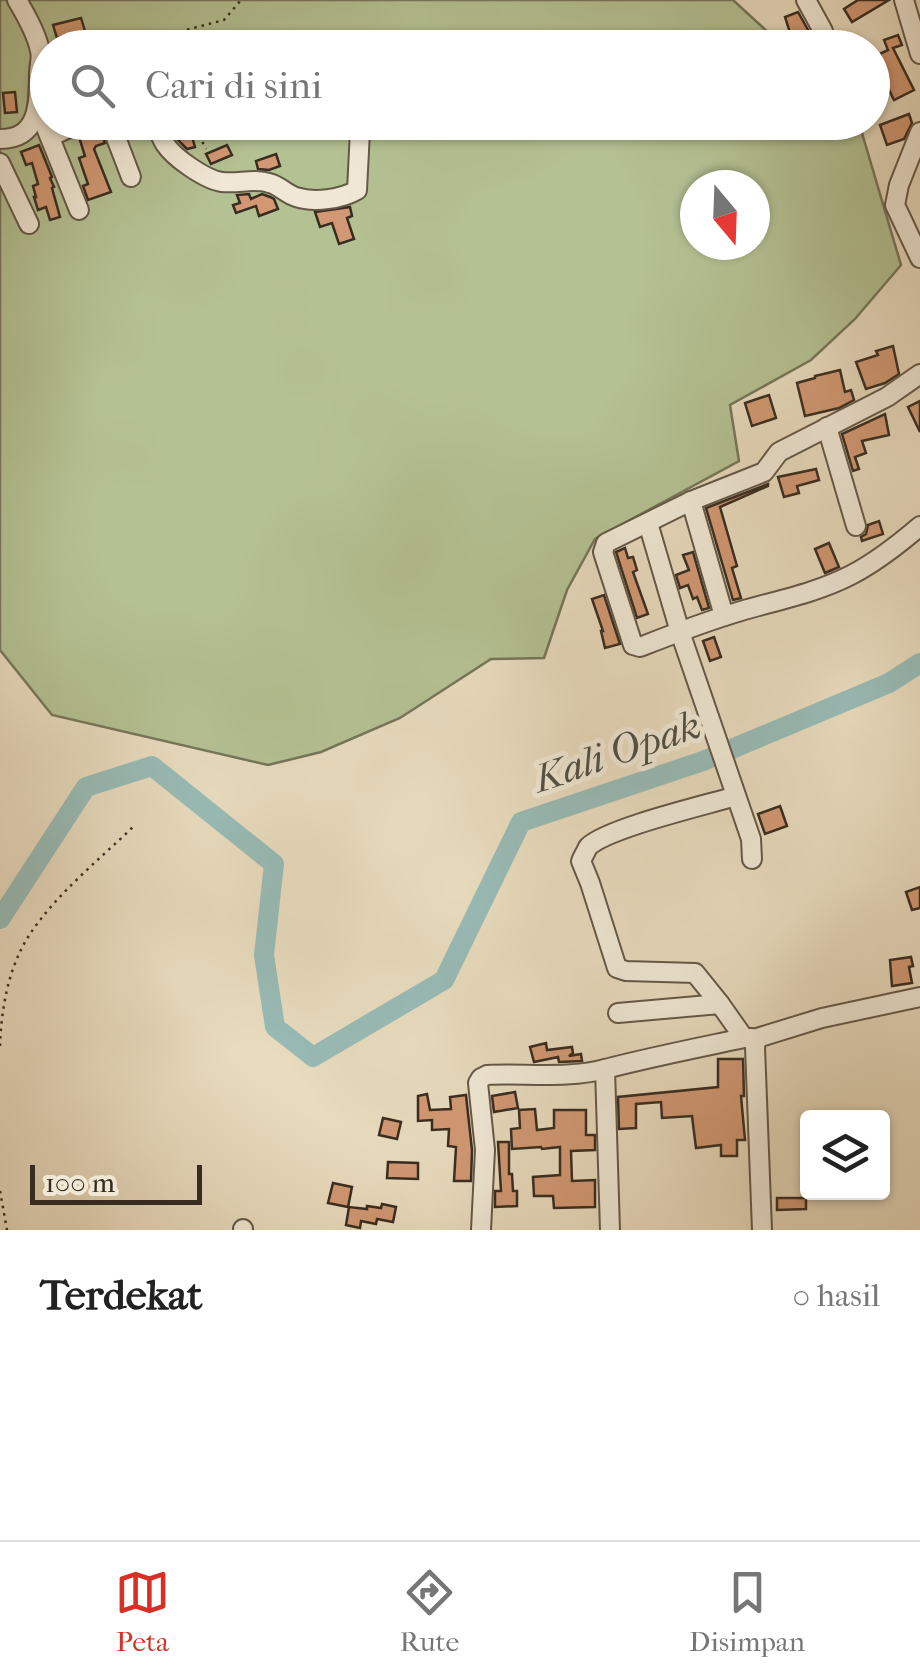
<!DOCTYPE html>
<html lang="id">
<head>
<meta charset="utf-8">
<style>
	:root { --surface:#fff; --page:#f6f6f6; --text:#222; --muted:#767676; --line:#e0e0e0; --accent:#d93025 }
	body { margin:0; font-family:"IM FELL French Canon",serif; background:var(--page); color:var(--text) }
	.controls { position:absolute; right:30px; bottom:30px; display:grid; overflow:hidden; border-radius:10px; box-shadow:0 2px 8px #0004 }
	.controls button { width:90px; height:90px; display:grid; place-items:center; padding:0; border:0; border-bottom:2px solid var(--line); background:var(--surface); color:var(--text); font:50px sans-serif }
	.compass { position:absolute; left:680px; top:170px; width:90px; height:90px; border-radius:50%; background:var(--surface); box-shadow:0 2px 8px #0004; rotate:161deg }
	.scale { position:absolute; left:30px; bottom:25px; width:172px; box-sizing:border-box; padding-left:10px; border:5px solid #382c20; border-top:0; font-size:28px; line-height:35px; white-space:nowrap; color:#382c20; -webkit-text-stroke:8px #f0e8d5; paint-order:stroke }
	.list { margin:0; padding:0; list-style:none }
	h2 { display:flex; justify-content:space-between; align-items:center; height:130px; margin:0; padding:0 40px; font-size:42px }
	h2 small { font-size:32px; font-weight:400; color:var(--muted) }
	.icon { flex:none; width:55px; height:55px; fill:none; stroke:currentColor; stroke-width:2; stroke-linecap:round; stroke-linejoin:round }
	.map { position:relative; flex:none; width:920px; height:1230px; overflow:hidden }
	.search { position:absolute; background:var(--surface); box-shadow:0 2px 8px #0004; left:30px; right:30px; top:30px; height:110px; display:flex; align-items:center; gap:25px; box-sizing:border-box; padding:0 35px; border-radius:55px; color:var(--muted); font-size:38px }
	.sheet { height:310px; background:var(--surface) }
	nav { display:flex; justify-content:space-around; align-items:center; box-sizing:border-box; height:140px; border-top:2px solid var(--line); background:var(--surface); font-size:28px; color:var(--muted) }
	nav a { display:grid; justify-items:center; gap:5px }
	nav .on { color:var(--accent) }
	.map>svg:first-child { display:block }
</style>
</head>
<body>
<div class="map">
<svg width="920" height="1230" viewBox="0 0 920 1230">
	<rect width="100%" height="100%" fill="#e8dbbe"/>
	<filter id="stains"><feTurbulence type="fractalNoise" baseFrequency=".002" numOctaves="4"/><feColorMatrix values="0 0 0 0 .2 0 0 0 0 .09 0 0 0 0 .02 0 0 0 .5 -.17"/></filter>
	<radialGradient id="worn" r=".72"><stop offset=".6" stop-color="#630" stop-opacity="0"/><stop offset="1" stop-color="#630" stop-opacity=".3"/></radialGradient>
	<path fill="#b4c193" stroke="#76765a" stroke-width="2.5" fill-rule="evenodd" d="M 0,0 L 733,0 L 784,47 L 48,48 L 48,122 L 859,123 L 901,265 L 855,319 L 811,360 L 730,405 L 739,461 L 595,539 L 567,590 L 544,658 L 491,659 L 400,718 L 321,752 L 268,765 L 52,715 L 0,650 ZM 695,185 L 755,185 L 755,245 L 695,245 Z"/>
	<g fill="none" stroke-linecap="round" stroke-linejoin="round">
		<path stroke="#98bbb6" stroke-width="20" d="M 0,919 L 86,787 L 152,766 L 274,864 L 264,955 L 275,1027 L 313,1057 L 444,980 L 521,822 L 703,761 L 889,683 L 920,663"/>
	</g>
	<g fill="#d19873" stroke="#382c20" stroke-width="2.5">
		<path d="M 858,0 L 889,0 L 852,22 L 844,9 Z"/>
		<path d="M 798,12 L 812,37 L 820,43 L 813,48 L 799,48 L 792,39 L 785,17 Z"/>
		<path d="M 81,18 L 85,31 L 57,38 L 53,25 Z"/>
		<path d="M 898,35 L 902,45 L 893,48 L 914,90 L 894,100 L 873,57 L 888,50 L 884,40 Z"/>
		<path d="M 15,92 L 17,112 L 5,113 L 3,93 Z"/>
		<path d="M 909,114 L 912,123 L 904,139 L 887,145 L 880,125 Z"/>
		<path d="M 169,122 L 186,122 L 186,125 L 180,127 L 184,139 L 192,137 L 195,147 L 187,149 L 175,137 Z"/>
		<path d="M 98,125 L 105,143 L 96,146 L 94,149 L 111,192 L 88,200 L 83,186 L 88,184 L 79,158 L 85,156 L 79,137 Z"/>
		<path d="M 39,145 L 52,177 L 50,178 L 54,187 L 52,188 L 60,217 L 50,220 L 46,207 L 38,210 L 34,197 L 36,197 L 33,186 L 38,184 L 32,163 L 26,165 L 21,152 Z"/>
		<path d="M 227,145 L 232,155 L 211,164 L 206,154 Z"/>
		<path d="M 276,154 L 280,166 L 269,170 L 258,169 L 256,161 Z"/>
		<path d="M 249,194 L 251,199 L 262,194 L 270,197 L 274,199 L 278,209 L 259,216 L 256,206 L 236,213 L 233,205 L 240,203 L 237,195 Z"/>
		<path d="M 350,207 L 352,216 L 347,218 L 354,239 L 339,244 L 332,223 L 320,227 L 315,212 Z"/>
		<path d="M 893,346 L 899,374 L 885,383 L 866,389 L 856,362 L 878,355 L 876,351 Z"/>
		<path d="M 840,370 L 845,392 L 851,390 L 854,400 L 839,408 L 805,416 L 797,383 L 815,378 L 815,376 Z"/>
		<path d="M 769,395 L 776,418 L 752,426 L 745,403 Z"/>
		<path d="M 920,401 L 920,432 L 908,407 Z"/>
		<path d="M 885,414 L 889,435 L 862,441 L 866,453 L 855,457 L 859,469 L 853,471 L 842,434 Z"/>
		<path d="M 816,469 L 819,480 L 797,486 L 799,493 L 784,497 L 778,477 Z"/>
		<path d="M 768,484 L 768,486 L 720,507 L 737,566 L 732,568 L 741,598 L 733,600 L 706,508 Z"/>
		<path d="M 879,521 L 883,534 L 862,541 L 861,537 L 866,534 L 868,525 Z"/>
		<path d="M 829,543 L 839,567 L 825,573 L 815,549 Z"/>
		<path d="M 625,548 L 628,558 L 633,557 L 637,570 L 633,572 L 648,614 L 637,618 L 616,552 Z"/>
		<path d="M 693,552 L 709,608 L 702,610 L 697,597 L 693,599 L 688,585 L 680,588 L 676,575 L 689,570 L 683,555 Z"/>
		<path d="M 604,595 L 620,644 L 605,648 L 601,631 L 603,631 L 592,599 Z"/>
		<path d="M 714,637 L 721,657 L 710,661 L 703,641 Z"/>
		<path d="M 780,806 L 787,826 L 765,834 L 758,814 Z"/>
		<path d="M 920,887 L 920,908 L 912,910 L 906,892 Z"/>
		<path d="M 911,957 L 913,966 L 909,967 L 912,983 L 892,986 L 890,960 Z"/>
		<path d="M 546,1043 L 547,1050 L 572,1047 L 573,1053 L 569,1056 L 581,1054 L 582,1061 L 559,1062 L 558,1057 L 534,1062 L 530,1047 Z"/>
		<path d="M 718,1059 L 743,1059 L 744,1096 L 741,1096 L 745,1140 L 737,1140 L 737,1156 L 721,1156 L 721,1145 L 696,1148 L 692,1116 L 662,1118 L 661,1102 L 636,1104 L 636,1128 L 619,1129 L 618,1097 L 718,1087 Z"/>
		<path d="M 515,1092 L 518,1108 L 494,1112 L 492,1096 Z"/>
		<path d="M 427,1094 L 430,1110 L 451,1109 L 450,1097 L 466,1095 L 472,1150 L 471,1181 L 454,1181 L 456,1147 L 448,1146 L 449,1129 L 432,1130 L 432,1120 L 418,1121 L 418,1096 Z"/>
		<path d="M 535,1109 L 537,1130 L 554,1128 L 554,1110 L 586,1110 L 586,1135 L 595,1135 L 595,1150 L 571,1151 L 572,1181 L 595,1180 L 595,1207 L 554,1208 L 553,1196 L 534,1196 L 533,1177 L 560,1175 L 560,1147 L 542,1149 L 541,1147 L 512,1149 L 511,1129 L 520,1128 L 519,1110 Z"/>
		<path d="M 383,1118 L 401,1122 L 397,1139 L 379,1135 Z"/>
		<path d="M 498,1142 L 509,1142 L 509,1174 L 512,1174 L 513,1191 L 517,1191 L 517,1206 L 495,1207 L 495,1191 L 501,1191 Z"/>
		<path d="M 388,1162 L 418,1163 L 418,1179 L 387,1178 Z"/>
		<path d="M 333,1183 L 352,1187 L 348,1207 L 328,1203 Z"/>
		<path d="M 777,1198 L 806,1198 L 806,1209 L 777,1210 Z"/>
		<path d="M 382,1204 L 396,1207 L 393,1222 L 377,1219 L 376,1224 L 361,1221 L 360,1228 L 346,1225 L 349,1207 L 367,1209 L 367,1206 L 381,1208 Z"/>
	</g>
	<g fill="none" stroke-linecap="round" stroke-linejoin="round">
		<defs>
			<g id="minor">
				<path d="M 806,0 L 823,31"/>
				<path d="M 904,0 L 920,54"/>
				<path d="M 109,48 L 113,48"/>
				<path d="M 38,108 L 79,210"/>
				<path d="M 110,122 L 131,177"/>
				<path d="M 155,122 C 158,130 161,137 165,144 C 174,158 206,180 222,182 C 238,184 254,178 269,183 C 279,185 286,194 296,197 C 314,203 342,199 357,190 L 360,131 L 373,122"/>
				<path d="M 920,132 L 899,185 L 895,205 L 920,258"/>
				<path d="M 50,137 L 81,122"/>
				<path d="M 0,139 C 39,139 39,104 39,74 C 39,66 42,58 40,51 C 37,34 26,15 17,0"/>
				<path d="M 0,163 L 29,224"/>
				<path d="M 920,374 L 887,397 L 779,452 L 764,472 L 691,501 L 606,543 L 603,552 L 633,645 L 640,647 C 673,634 707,621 741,611 C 779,600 816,593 851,575 C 876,562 899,544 920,526"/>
				<path d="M 827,427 L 856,526"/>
				<path d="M 691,501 L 724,616"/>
				<path d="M 648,523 L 680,632 L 751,839 L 752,859"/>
				<path d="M 720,1004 L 695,973 L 626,971 L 617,968 L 590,883 L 581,861 C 581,860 588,848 588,847 C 607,828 706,805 736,796"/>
				<path d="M 618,1013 L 720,1004 L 744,1038 L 752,1038"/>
				<path d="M 605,1069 L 610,1230"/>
				<path d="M 243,1230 L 243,1229"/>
				<path d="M 481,1230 L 485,1150 L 478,1083 L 481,1078 L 487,1075 C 524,1073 569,1079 605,1069 C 651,1057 697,1048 744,1038"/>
				<path d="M 762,1230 L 755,1047 L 757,1038 L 822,1018 L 920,997"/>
			</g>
		</defs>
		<use href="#minor" stroke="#645848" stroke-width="22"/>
		<g stroke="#382c20" stroke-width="2.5" stroke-dasharray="2.5 5" stroke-linecap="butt">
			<path d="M 129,45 L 224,20 L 241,0"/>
			<path d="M 192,122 L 206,149"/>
			<path d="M 0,1046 C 1,1016 6,982 19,954 C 40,907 97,862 134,826"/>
			<path d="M 0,1191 L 7,1230"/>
		</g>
		<use href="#minor" stroke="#f0e8d5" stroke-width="18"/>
	</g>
	<g text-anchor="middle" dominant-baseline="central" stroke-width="10" stroke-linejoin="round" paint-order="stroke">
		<g font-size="40" font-style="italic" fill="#505046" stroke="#f0e8d5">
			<text transform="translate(617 752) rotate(-19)">Kali Opak</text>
		</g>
	</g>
	<rect width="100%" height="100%" filter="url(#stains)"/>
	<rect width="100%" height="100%" fill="url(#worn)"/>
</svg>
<div class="controls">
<button><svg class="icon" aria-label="layers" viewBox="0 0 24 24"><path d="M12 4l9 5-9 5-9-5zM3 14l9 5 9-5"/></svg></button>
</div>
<svg class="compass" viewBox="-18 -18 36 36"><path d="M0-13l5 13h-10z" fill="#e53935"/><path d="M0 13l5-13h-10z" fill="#767676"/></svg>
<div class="scale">100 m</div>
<div class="search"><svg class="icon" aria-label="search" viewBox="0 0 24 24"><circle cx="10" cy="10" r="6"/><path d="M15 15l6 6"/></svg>Cari di sini</div>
</div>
<section class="sheet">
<h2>Terdekat<small>0 hasil</small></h2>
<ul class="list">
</ul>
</section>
<nav>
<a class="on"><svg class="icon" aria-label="map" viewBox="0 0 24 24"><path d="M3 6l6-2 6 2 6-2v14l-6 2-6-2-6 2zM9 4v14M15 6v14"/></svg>Peta</a>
<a><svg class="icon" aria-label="directions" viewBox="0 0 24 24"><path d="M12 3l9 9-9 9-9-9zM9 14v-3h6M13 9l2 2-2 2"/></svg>Rute</a>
<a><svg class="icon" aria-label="saved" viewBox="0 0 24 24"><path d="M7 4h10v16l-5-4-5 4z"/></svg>Disimpan</a>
</nav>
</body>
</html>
